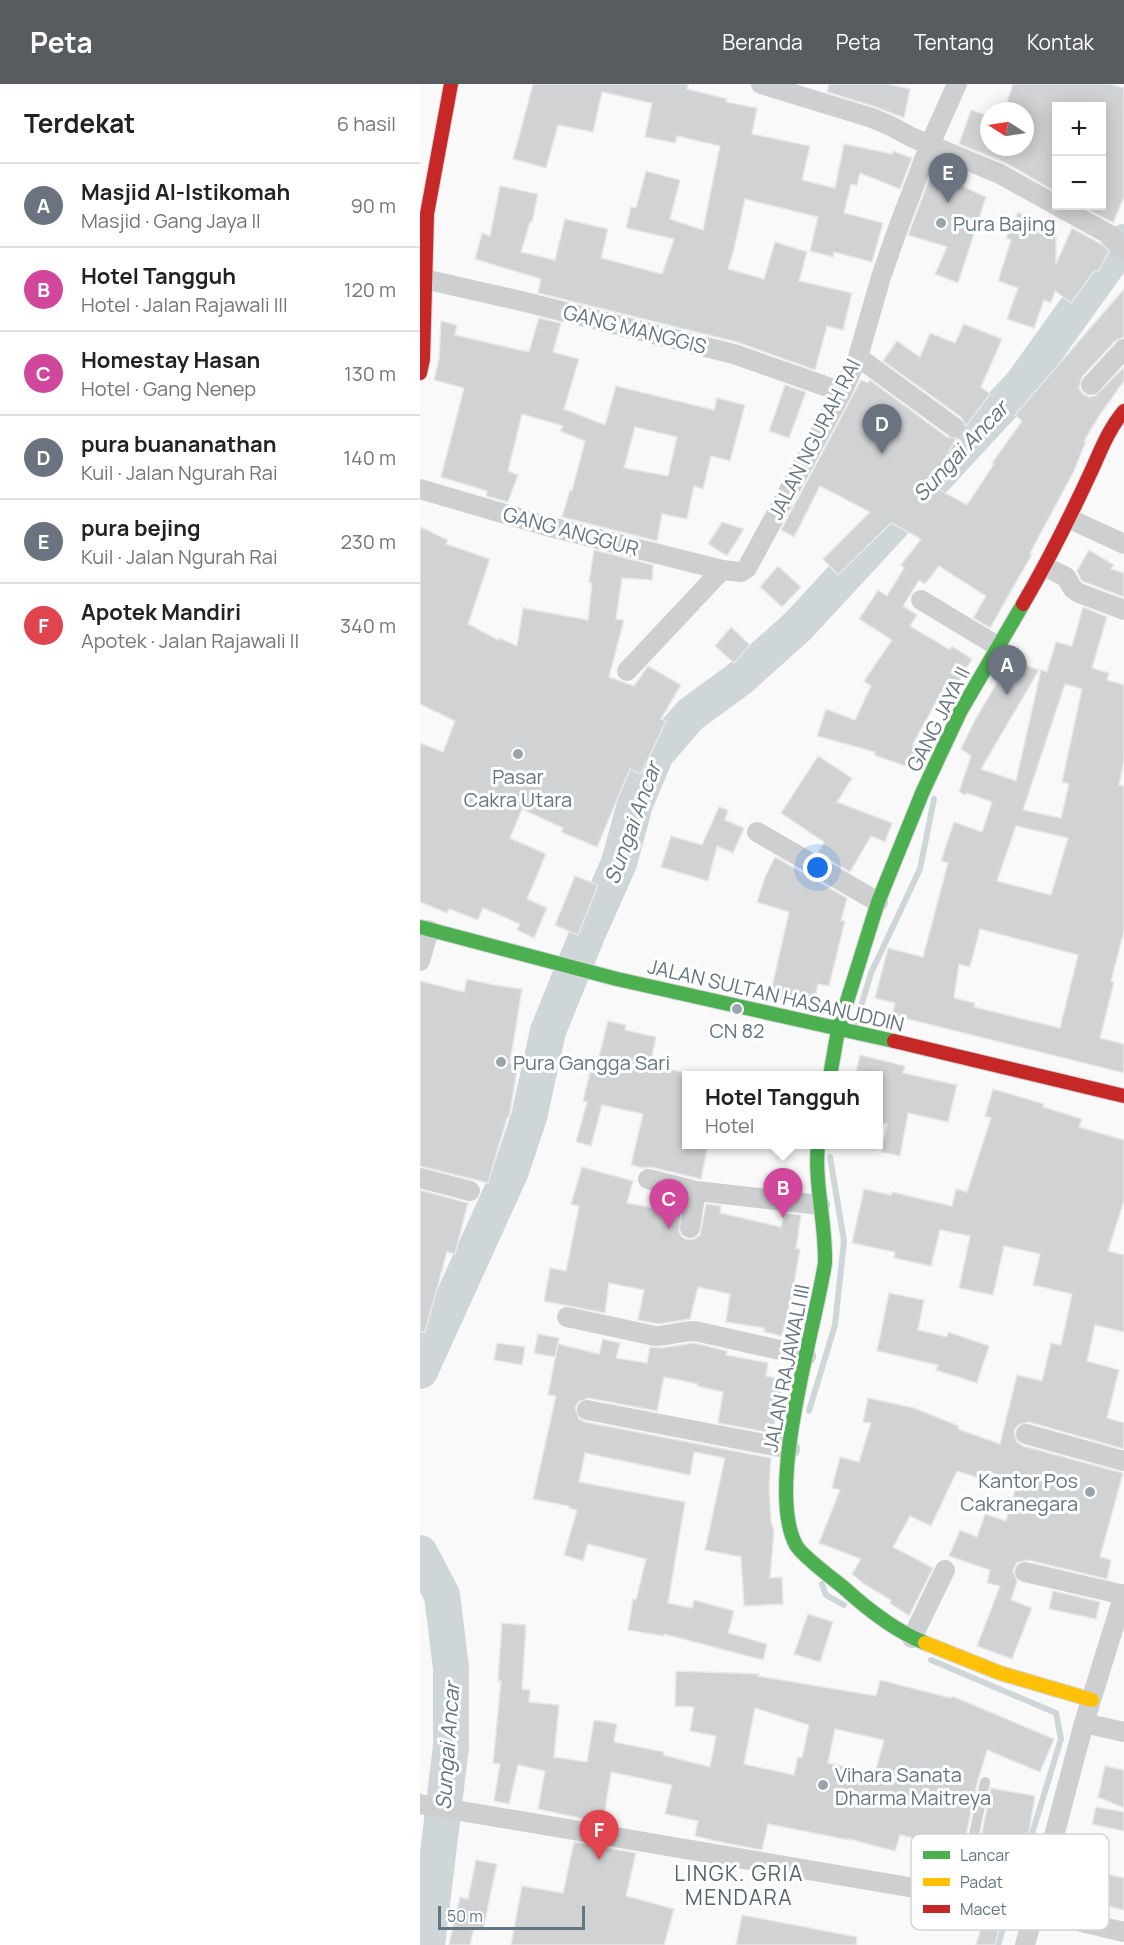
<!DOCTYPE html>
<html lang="id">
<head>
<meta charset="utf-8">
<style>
	:root { --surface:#fff; --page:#f6f6f6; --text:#222; --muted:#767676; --line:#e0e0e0; --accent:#585c60 }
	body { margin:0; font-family:Manrope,sans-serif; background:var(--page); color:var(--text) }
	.controls { position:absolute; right:18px; top:18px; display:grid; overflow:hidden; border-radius:0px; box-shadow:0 3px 15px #0003 }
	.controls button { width:54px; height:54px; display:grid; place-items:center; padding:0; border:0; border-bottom:2px solid var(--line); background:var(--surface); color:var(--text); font:30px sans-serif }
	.compass { position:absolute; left:560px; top:18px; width:54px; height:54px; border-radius:50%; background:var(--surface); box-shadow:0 3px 15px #0003; rotate:282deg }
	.scale { position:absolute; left:18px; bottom:15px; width:147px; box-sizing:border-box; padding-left:6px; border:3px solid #657683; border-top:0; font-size:16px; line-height:21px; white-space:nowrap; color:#657683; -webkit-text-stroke:4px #fff; paint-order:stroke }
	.you { position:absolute; left:398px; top:784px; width:21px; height:21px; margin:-15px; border:4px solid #fff; border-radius:50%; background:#1a73e8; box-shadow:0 0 0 9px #1a73e833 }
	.badge { display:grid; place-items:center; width:39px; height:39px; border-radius:50%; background:var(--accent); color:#fff; font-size:20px; font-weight:700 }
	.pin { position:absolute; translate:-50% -50px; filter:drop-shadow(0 2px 3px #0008) }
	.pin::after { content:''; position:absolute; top:32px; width:21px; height:18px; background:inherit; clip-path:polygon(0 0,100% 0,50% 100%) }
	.popup { position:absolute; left:262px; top:987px; width:201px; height:78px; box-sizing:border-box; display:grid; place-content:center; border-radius:0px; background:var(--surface); filter:drop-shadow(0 2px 4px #0005); font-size:20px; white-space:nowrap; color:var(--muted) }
	.popup b { font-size:22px; color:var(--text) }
	.popup::after { content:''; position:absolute; left:50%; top:100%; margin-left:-12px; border:12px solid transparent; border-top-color:var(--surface) }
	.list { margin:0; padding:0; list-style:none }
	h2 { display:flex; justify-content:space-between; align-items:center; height:78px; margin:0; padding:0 24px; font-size:26px }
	h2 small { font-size:20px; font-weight:400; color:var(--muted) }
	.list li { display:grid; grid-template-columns:39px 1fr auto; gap:18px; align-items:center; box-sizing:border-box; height:84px; padding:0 24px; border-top:2px solid var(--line) }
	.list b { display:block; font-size:22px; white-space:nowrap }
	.list p { margin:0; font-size:20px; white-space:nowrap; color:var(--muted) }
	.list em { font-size:20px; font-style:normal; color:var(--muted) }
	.map { position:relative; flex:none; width:704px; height:1861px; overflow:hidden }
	header { display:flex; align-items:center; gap:36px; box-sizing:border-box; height:84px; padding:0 30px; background:var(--accent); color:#fff }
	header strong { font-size:28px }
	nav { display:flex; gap:33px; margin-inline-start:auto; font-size:21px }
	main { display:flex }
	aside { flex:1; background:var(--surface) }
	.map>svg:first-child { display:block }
</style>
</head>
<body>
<header>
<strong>Peta</strong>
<nav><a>Beranda</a><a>Peta</a><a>Tentang</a><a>Kontak</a></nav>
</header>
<main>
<aside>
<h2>Terdekat<small>6 hasil</small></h2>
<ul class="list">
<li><span class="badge" style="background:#6b7280">A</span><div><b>Masjid Al-Istikomah</b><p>Masjid · Gang Jaya II</p></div><em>90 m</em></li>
<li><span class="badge" style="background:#d1479c">B</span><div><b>Hotel Tangguh</b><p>Hotel · Jalan Rajawali III</p></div><em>120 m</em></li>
<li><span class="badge" style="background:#d1479c">C</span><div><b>Homestay Hasan</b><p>Hotel · Gang Nenep</p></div><em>130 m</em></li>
<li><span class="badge" style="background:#6b7280">D</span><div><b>pura buananathan</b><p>Kuil · Jalan Ngurah Rai</p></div><em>140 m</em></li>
<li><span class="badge" style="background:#6b7280">E</span><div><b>pura bejing</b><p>Kuil · Jalan Ngurah Rai</p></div><em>230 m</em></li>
<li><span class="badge" style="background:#e0444e">F</span><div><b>Apotek Mandiri</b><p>Apotek · Jalan Rajawali II</p></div><em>340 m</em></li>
</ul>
</aside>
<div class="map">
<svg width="704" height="1861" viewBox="0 0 704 1861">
	<rect width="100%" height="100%" fill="#f9f9f9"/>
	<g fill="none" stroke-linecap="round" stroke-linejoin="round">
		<g stroke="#ced6d9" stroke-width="6">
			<path d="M 436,939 L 451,889 L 500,785 L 514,715"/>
			<path d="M 389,1327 L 415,1241 L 424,1157 L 410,1073"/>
			<path d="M 402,1500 L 406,1511 L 424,1521"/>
			<path d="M 511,1576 L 636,1629 L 641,1655 L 578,1861"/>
		</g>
		<g stroke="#ced6d9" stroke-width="36">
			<path d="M 0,1287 L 91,1087 L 109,1033 L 128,947 L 167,851 L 199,779 L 215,720 L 236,670 L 271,630 L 319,595 L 378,542 L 602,300 L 704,158"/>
			<path d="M 0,1469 L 22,1511 L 31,1584 L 31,1662 L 7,1861"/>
		</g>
	</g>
	<g fill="#d0d2d3" stroke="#e8e8e8" stroke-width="1.5" fill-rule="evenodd">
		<path d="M 113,0 L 268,0 L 267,5 L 307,15 L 306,18 L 337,24 L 332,50 L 390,62 L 382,96 L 415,104 L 424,60 L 472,70 L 473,67 L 492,74 L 480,105 L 440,89 L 437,102 L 431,100 L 424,129 L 463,139 L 452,178 L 414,168 L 413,173 L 390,167 L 398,133 L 325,115 L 314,165 L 308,185 L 344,195 L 355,158 L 387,168 L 379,197 L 432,209 L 423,246 L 407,242 L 395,286 L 317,258 L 118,209 L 121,195 L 55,175 L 62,149 L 70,152 L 80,102 L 118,110 L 112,138 L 110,138 L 101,168 L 135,176 L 145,135 L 188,145 L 181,174 L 242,190 L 254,155 L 206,144 L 211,123 L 216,124 L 226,87 L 260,96 L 250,135 L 283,146 L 300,62 L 257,52 L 255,59 L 225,53 L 232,19 L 182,8 L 173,48 L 138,41 L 126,84 L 93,75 Z"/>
		<path d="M 409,0 L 468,0 L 490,5 L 484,34 L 456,23 L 407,8 Z"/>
		<path d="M 593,0 L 691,0 L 704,4 L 704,113 L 693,139 L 662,122 L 681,122 L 681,22 L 636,22 L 636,108 L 586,79 L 539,60 L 551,26 L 569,32 L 569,63 L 605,63 L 605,27 L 584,27 Z"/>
		<path d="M 512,88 L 566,113 L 538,199 L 515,190 L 527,163 L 488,151 Z"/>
		<path d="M 598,128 L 636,147 L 636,180 L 652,144 L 683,161 L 689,167 L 678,188 L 675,186 L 651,219 L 635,207 L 631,219 L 624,216 L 614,244 L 587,235 L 598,204 L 578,197 L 591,156 L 586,154 Z"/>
		<path d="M 704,205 L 704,253 L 695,257 L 662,293 L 659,304 L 663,310 L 669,313 L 675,312 L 704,283 L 704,297 L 679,332 L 664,357 L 666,357 L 654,387 L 610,469 L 612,470 L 607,479 L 570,544 L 553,534 L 566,512 L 519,482 L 505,500 L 499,496 L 483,522 L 497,531 L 490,542 L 530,566 L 532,562 L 552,575 L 533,608 L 525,602 L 493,660 L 501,663 L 494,685 L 454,671 L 455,668 L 397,652 L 406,625 L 435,636 L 451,602 L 444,597 L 472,556 L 439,535 L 458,506 L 467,512 L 484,484 L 481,481 L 501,455 L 471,439 L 418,491 L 403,475 L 450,428 L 400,402 L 374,453 L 361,446 L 441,296 L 448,299 L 450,296 L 527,353 L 536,354 L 511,401 L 547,421 L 574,380 L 572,379 L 602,337 L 595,331 Z"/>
		<path d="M 119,234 L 141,239 L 133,268 L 159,275 L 144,325 L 185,341 L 196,302 L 294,326 L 297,314 L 325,321 L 310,377 L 291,372 L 283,405 L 274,402 L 267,435 L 242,430 L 237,457 L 142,433 L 150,406 L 152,407 L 165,357 L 140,347 L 143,342 L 102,330 L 88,387 L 98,391 L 88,418 L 66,412 L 67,407 L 21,393 L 44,304 L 14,296 L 19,276 L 21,237 L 37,241 L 35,251 L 109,268 ZM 215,343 L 257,353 L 248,392 L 204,384 Z"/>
		<path d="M 544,240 L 582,255 L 561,303 L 570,310 L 546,342 L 541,333 L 463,277 L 477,257 L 500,273 L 510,249 L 535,259 Z"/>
		<path d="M 365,301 L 386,308 L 369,354 L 349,347 Z"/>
		<path d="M 302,438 L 324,445 L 307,472 L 288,460 Z"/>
		<path d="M 0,443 L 28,456 L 26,460 L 70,475 L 48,540 L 78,556 L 79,554 L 97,562 L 103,524 L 168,536 L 172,499 L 169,498 L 174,466 L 233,481 L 232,496 L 202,494 L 196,535 L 204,536 L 189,593 L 214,602 L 228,582 L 261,601 L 241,635 L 246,637 L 221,690 L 210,685 L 177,763 L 141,748 L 143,744 L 102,725 L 90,754 L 126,770 L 107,815 L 127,824 L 114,854 L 97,846 L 100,840 L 63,824 L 58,836 L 29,825 L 27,829 L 0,818 L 0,659 L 23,668 L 35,637 L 0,620 Z"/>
		<path d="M 669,466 L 694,481 L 691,485 L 704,489 L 704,513 L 662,497 L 657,487 Z"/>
		<path d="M 358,482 L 381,503 L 362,523 L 340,503 Z"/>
		<path d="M 663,523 L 687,533 L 672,584 L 689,589 L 687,596 L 704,601 L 704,675 L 699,701 L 704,702 L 704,847 L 691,897 L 694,898 L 680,954 L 704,960 L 704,989 L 472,931 L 475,919 L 455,914 L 468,864 L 503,873 L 528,779 L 521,777 L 534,738 L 562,748 L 572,718 L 547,709 L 545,711 L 539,708 L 551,672 L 541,665 L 555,636 L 592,573 L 607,582 L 619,586 L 561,685 L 596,697 L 621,586 L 627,588 L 636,558 L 652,562 ZM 645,600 L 662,605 L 642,698 L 649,700 L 641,734 L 603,726 ZM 596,742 L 648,754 L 631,811 L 577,797 ZM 560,845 L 658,871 L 640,944 L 554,923 L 555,919 L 534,914 L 539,880 L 550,883 Z"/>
		<path d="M 311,543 L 330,561 L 314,579 L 295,562 Z"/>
		<path d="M 398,672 L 432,694 L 417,718 L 472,739 L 465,758 L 451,752 L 430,788 L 398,769 L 404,758 L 361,729 Z"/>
		<path d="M 299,723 L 308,726 L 305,736 L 324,744 L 313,769 L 297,762 L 288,797 L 241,783 L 251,752 L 282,761 Z"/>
		<path d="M 355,773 L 427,814 L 421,837 L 425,837 L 409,902 L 398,900 L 393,922 L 350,912 L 369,828 L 337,818 L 345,793 Z"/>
		<path d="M 155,792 L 178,801 L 158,851 L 135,841 Z"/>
		<path d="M 47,895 L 74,901 L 102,905 L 90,979 L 98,981 L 89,1034 L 87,1034 L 68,1099 L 0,1082 L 0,897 L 44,908 Z"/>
		<path d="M 188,937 L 206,941 L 205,946 L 236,953 L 230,981 L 267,989 L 267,1060 L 288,1060 L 281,1095 L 231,1083 L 223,1084 L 211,1081 L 223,1030 L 182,1021 L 171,1062 L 156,1058 L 167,1018 L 163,1017 L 172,980 L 177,981 Z"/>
		<path d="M 440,971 L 485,982 L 483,989 L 537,1001 L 528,1038 L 488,1029 L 480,1072 L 461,1068 L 467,1040 L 459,1038 L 459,992 L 436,988 Z"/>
		<path d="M 573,1005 L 624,1020 L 623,1023 L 662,1035 L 659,1043 L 704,1056 L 704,1117 L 688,1167 L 704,1171 L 704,1248 L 675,1241 L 667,1277 L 699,1286 L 687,1334 L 704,1339 L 704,1365 L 609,1338 L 598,1341 L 594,1347 L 597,1358 L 603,1362 L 703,1389 L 680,1473 L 691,1476 L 687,1495 L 608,1476 L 597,1479 L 593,1486 L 597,1497 L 591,1516 L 612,1524 L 592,1575 L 557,1562 L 580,1502 L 567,1499 L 570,1486 L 529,1472 L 540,1446 L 557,1453 L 565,1430 L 586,1437 L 598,1396 L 562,1387 L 559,1394 L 537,1387 L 511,1442 L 490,1432 L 473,1463 L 513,1484 L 489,1532 L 470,1519 L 471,1516 L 444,1500 L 432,1490 L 441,1475 L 399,1459 L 420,1406 L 412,1404 L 420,1373 L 439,1378 L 451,1339 L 443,1338 L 448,1314 L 494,1324 L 539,1342 L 538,1345 L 580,1360 L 597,1291 L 622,1297 L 631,1259 L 641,1261 L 652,1210 L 613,1201 L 620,1170 L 584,1162 L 573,1211 L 539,1204 L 550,1152 L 520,1146 L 511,1182 L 474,1174 L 475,1168 L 432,1159 L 444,1105 L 471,1111 L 472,1108 L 532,1122 L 536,1105 L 547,1108 L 571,1034 L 565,1032 Z"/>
		<path d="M 162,1083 L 213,1097 L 207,1119 L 256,1128 L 258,1115 L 262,1116 L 259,1148 L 262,1153 L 268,1156 L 274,1155 L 280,1151 L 286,1120 L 301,1122 L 300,1129 L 361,1143 L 364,1129 L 381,1131 L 376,1165 L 380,1165 L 372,1211 L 362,1252 L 344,1248 L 345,1244 L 306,1238 L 310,1210 L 278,1203 L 270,1235 L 239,1240 L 218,1236 L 224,1206 L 189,1199 L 185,1229 L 124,1217 L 130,1184 L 146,1187 L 159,1122 L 151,1120 Z"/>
		<path d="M 0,1106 L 48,1119 L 35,1170 L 27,1168 L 5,1248 L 0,1248 Z"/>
		<path d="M 469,1209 L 504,1216 L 498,1246 L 527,1253 L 528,1248 L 569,1262 L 557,1299 L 516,1286 L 518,1281 L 457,1267 Z"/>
		<path d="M 118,1250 L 139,1254 L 135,1273 L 114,1269 Z"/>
		<path d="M 183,1255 L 200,1259 L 196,1274 L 227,1279 L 230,1263 L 241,1264 L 274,1259 L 307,1267 L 306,1271 L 348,1279 L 346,1292 L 365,1296 L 352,1349 L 298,1339 L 303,1308 L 277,1302 L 278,1300 L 244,1293 L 237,1327 L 169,1314 L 158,1318 L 155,1324 L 159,1335 L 165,1338 L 351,1374 L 349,1403 L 351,1437 L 354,1447 L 350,1494 L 362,1493 L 363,1520 L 324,1522 L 321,1473 L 285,1466 L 305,1374 L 274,1368 L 270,1391 L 165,1369 L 159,1398 L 265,1418 L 248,1519 L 272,1524 L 274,1516 L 314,1527 L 308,1549 L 347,1560 L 343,1576 L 244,1550 L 244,1552 L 208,1546 L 213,1515 L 216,1516 L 226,1475 L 168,1460 L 163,1477 L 144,1471 L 157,1426 L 149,1424 L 149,1422 L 113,1415 L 136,1312 L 128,1311 L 138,1260 L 179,1270 Z"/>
		<path d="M 77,1259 L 105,1263 L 102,1281 L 74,1276 Z"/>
		<path d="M 633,1507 L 680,1518 L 676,1535 L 629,1525 Z"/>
		<path d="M 388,1530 L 413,1538 L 400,1578 L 374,1570 Z"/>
		<path d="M 82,1539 L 106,1541 L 102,1605 L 110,1606 L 109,1618 L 139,1621 L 134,1673 L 167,1678 L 174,1636 L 197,1640 L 194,1658 L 244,1668 L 243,1671 L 290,1683 L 296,1652 L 270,1647 L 274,1623 L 255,1622 L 256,1587 L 339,1590 L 338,1592 L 456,1612 L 460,1596 L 531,1614 L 532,1612 L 634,1655 L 620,1688 L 567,1666 L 558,1696 L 543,1765 L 480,1751 L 475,1767 L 429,1755 L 429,1756 L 348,1740 L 342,1766 L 305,1759 L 275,1752 L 278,1737 L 245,1730 L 252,1701 L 191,1688 L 183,1739 L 118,1725 L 125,1687 L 98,1681 L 89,1720 L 74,1717 L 80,1680 L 73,1679 L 81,1597 L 78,1597 ZM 335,1624 L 389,1641 L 382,1674 L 378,1673 L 374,1691 L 324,1680 ZM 415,1645 L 464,1656 L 455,1689 L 408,1679 Z"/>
		<path d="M 685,1682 L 704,1686 L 704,1724 L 678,1713 Z"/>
		<path d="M 571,1704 L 615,1712 L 605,1771 L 598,1770 L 590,1809 L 554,1802 L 560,1769 L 558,1768 Z"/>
		<path d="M 676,1723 L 704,1728 L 704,1747 L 672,1740 Z"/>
		<path d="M 655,1756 L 676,1761 L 670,1786 L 704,1794 L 704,1826 L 637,1811 L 644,1780 L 649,1781 Z"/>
		<path d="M 154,1758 L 216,1769 L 206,1812 L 254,1825 L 244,1861 L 91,1861 L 102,1802 L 143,1809 Z"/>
		<path d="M 56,1776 L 77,1780 L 63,1846 L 54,1844 L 50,1861 L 29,1861 L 40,1813 L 48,1815 Z"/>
		<path d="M 322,1831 L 437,1853 L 436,1861 L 316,1861 Z"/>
		<path d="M 562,1841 L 579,1846 L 575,1861 L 556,1861 Z"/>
	</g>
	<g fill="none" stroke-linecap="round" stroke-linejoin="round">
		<defs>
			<g id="fast">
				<path d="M 0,843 L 197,895 L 474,957"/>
				<path d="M 410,992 L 418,946 L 458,818 L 503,707 L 540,628 L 603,520"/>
				<path d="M 398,1060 C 394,1100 406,1139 405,1179 C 395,1245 345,1404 376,1461 C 380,1470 413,1495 423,1503 C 446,1524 475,1547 505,1559"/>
			</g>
			<path id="slow" d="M 505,1559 L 580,1589 L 672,1616"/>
			<g id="jam">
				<path d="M 0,289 L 3,275 L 7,130 L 31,0"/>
				<path d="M 603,520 C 627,479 649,435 669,392 C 680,369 687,347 704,327"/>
				<path d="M 474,957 L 704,1012"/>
			</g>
		</defs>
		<use href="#fast" stroke="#d5d6d7" stroke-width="16"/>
		<use href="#slow" stroke="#d5d6d7" stroke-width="16"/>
		<use href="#jam" stroke="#d5d6d7" stroke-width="16"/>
		<path stroke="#cecfd0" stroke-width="10" d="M 541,1812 L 565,1698"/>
		<g stroke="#cecfd0" stroke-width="20">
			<path d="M 341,0 L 452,34 L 471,42 L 491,53 L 580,90 L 690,151 L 704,166"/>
			<path d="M 4,195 L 101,217 L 314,270 L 422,308"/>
			<path d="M 438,273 L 534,343"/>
			<path d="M 671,301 L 704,265"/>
			<path d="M 0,405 L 123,441 L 302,486"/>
			<path d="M 652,436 L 704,460"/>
			<path d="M 628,484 L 646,493 L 653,505 L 659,509 L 704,526"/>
			<path d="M 501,516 L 579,563"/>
			<path d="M 207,587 L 302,486 L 321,488 L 327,484 L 422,308 L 438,273 L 461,193 L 477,147 L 510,60 L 537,0"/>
			<path d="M 337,748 L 458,818"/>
			<path d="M 0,877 L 9,846"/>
			<path d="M 0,1094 L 50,1107"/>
			<path d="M 228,1095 L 276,1107 L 400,1121"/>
			<path d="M 270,1144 L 276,1107"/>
			<path d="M 147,1233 L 235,1252 C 249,1252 261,1247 275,1247 L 386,1272"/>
			<path d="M 167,1326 L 370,1365"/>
			<path d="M 606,1350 L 704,1377"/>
			<path d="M 605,1488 L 704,1511"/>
			<path d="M 492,1554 L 525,1486"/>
			<path d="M 664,1639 L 704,1648"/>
			<path d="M 0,1720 L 577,1818 L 704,1848"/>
			<path d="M 605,1861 L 664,1639 L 704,1510"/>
		</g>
		<use href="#fast" stroke="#4caf50" stroke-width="14"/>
		<use href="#slow" stroke="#ffc107" stroke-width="14"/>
		<use href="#jam" stroke="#c62828" stroke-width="14"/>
	</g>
	<g fill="#99a4ac" stroke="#fff" stroke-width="2">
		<circle cx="521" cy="139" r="6"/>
		<circle cx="98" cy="670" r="6"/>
		<circle cx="317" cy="925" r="6"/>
		<circle cx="81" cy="978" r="6"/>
		<circle cx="670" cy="1408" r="6"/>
		<circle cx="403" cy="1701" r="6"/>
	</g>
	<g text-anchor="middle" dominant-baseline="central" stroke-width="6" stroke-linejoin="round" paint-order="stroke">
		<g font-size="20" fill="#657683" stroke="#fff" text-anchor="start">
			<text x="533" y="139">Pura Bajing</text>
			<text x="98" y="692" text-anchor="middle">Pasar<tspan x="98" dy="23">Cakra Utara</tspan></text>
			<text x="317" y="946" text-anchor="middle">CN 82</text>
			<text x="93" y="978">Pura Gangga Sari</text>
			<text x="658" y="1396" text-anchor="end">Kantor Pos<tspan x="658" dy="23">Cakranegara</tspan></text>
			<text x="415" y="1690">Vihara Sanata<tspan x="415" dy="23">Dharma Maitreya</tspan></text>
		</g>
		<g font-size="20" fill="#657683" stroke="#fff">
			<text transform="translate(215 245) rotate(14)">GANG MANGGIS</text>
			<text transform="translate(394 355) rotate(-63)">JALAN NGURAH RAI</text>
			<text transform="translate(151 447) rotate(15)">GANG ANGGUR</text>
			<text transform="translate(518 635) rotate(-63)">GANG JAYA II</text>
			<text transform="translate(356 911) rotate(13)">JALAN SULTAN HASANUDDIN</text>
			<text transform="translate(366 1284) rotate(-79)">JALAN RAJAWALI III</text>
		</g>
		<g font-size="21" font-style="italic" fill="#60757c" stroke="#fff">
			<text transform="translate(540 367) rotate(-47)">Sungai Ancar</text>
			<text transform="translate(212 739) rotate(-70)">Sungai Ancar</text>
			<text transform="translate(27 1662) rotate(-86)">Sungai Ancar</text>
		</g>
		<g font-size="21" letter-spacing="1.5" fill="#57646e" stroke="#fff">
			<text x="319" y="1789">LINGK. GRIA<tspan x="319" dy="24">MENDARA</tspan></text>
		</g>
	</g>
	<rect x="491" y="1750" width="198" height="96" rx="9" fill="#fff" stroke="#d1d6da" stroke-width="1.5"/>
	<rect x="503" y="1767" width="27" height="8" fill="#4caf50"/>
	<rect x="503" y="1794" width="27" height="8" fill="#ffc107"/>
	<rect x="503" y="1821" width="27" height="8" fill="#c62828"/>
	<g font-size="16" fill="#657683">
		<text x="540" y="1777">Lancar</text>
		<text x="540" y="1804">Padat</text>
		<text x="540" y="1831">Macet</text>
	</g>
</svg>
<div class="controls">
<button>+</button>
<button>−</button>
</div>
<svg class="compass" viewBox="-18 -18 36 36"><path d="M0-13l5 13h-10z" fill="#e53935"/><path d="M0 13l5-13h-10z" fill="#767676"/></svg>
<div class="scale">50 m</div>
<div class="you"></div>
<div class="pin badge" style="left:587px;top:611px;background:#6b7280">A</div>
<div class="pin badge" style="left:363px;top:1134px;background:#d1479c">B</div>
<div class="popup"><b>Hotel Tangguh</b>Hotel</div>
<div class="pin badge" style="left:249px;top:1145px;background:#d1479c">C</div>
<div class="pin badge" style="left:462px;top:370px;background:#6b7280">D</div>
<div class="pin badge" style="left:528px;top:119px;background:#6b7280">E</div>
<div class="pin badge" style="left:179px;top:1776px;background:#e0444e">F</div>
</div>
</main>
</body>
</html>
